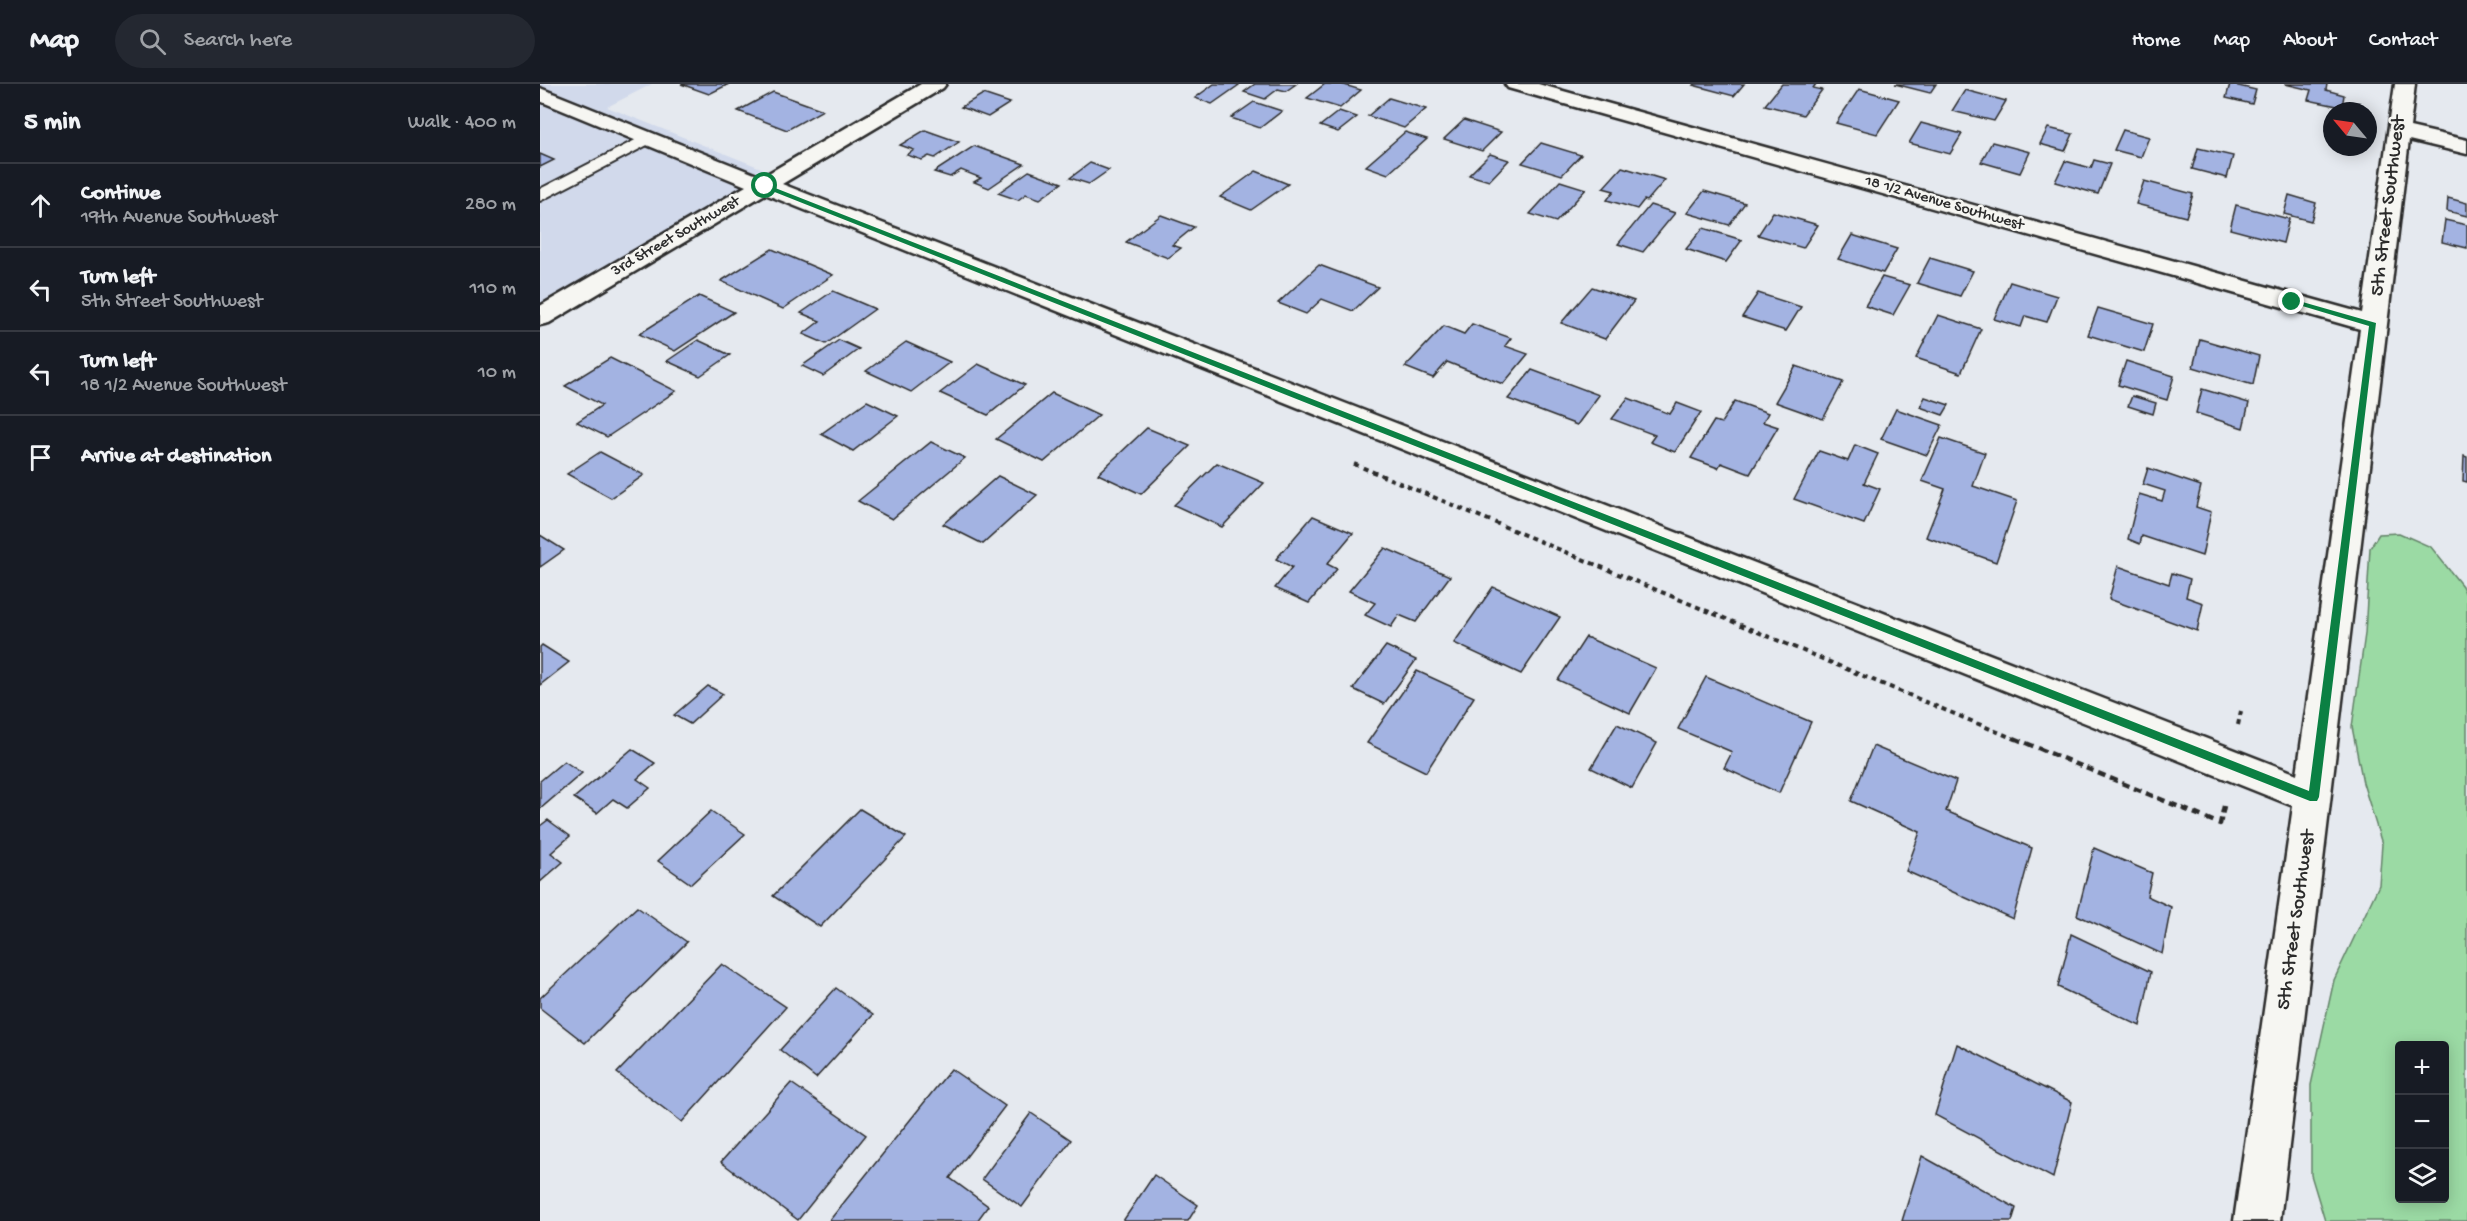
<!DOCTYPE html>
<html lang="en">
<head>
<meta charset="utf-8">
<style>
	:root { --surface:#171b24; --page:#242831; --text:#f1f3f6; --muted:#9ea1a6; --line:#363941 }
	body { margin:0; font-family:"Gochi Hand",sans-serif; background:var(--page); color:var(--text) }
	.controls { position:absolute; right:18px; bottom:18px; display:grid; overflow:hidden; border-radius:6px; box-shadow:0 3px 15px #0003 }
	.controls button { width:54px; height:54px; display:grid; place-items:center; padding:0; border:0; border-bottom:2px solid var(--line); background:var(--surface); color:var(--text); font:30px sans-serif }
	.compass { position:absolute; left:1783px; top:18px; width:54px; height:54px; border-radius:50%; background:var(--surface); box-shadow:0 3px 15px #0003; rotate:299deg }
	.stop { position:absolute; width:18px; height:18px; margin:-14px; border:4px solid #0b8043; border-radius:50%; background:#fff }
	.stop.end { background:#0b8043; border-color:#fff; box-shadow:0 2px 6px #0008 }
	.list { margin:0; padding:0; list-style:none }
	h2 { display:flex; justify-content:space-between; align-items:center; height:78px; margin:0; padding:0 24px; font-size:26px }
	h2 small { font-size:20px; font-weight:400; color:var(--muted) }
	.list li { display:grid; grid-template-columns:39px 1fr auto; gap:18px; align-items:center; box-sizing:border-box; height:84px; padding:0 24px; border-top:2px solid var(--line) }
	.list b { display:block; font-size:22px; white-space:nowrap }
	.list p { margin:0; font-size:20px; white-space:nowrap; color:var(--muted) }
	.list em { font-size:20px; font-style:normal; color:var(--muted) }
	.icon { flex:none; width:33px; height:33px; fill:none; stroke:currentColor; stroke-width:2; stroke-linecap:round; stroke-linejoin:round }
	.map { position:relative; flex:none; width:1927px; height:1137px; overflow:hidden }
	header { display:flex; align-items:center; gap:36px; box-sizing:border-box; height:84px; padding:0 30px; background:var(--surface); border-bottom:2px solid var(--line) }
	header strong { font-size:28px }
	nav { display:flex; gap:33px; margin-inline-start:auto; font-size:21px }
	.search { width:420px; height:54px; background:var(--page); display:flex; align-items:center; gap:15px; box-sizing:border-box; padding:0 21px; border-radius:33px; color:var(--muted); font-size:22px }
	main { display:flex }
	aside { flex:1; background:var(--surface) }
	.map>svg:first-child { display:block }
</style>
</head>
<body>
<header>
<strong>Map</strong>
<div class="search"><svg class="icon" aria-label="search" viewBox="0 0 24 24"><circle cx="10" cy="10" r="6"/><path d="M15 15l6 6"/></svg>Search here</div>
<nav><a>Home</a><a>Map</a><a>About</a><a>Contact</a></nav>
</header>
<main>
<aside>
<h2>5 min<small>Walk · 400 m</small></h2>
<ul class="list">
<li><svg class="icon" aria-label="ahead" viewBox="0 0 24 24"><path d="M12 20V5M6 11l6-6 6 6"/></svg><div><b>Continue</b><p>19th Avenue Southwest</p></div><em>280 m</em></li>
<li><svg class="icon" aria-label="left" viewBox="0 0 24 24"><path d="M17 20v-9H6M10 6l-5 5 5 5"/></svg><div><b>Turn left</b><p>5th Street Southwest</p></div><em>110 m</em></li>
<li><svg class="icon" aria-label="left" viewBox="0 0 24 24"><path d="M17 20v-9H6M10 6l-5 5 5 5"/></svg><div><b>Turn left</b><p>18 1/2 Avenue Southwest</p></div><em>10 m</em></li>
<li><svg class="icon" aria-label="arrive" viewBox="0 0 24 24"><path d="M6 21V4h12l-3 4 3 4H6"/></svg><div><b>Arrive at destination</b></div></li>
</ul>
</aside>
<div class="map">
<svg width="1927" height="1137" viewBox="0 0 1927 1137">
	<rect width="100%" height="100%" fill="#e5e9ef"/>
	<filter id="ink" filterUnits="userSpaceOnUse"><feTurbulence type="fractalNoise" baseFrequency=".0167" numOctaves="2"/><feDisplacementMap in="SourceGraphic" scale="12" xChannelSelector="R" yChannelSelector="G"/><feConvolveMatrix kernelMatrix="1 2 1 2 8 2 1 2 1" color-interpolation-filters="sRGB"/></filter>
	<g filter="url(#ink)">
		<path fill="#d1d9eb" d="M 0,0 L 112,0 L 67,23 L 241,92 L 0,233 Z"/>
		<path fill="#9bdaa4" stroke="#638268" stroke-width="1.5" fill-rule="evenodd" d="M 1859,449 L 1891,463 L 1922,502 L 1927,513 L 1927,1137 L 1785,1137 L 1771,1091 L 1771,1001 L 1794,896 L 1839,801 L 1842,760 L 1823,699 L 1812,643 L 1825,550 L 1830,464 L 1839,450 ZM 1860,962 L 1904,962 L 1904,1114 L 1860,1114 Z"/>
		<g fill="#a3b3e2" stroke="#2b2b2b" stroke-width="1.5">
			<path d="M 141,0 L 189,0 L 169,10 Z"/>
			<path d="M 674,0 L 696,0 L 699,1 L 672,20 L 655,14 Z"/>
			<path d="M 715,0 L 756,0 L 746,7 L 738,5 L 725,15 L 704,8 Z"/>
			<path d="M 785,0 L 801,0 L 821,6 L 800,24 L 767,14 Z"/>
			<path d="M 1154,0 L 1204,0 L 1194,12 L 1153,1 Z"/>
			<path d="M 1242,0 L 1276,0 L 1273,4 L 1282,6 L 1263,31 L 1225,21 Z"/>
			<path d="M 1355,0 L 1396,0 L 1390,9 Z"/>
			<path d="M 1690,0 L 1716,6 L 1712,20 L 1686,14 Z"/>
			<path d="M 1745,0 L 1787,0 L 1786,6 L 1804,11 L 1802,23 L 1768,16 L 1771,6 Z"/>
			<path d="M 1319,5 L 1359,16 L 1337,50 L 1296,39 Z"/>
			<path d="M 1425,6 L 1466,17 L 1454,37 L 1412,27 Z"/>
			<path d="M 233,8 L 283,26 L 247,46 L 198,27 Z"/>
			<path d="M 443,10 L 470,19 L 448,33 L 421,23 Z"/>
			<path d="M 849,14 L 886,25 L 864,44 L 828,32 Z"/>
			<path d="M 714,18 L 742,27 L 720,44 L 691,34 Z"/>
			<path d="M 799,27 L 817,33 L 798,48 L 780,42 Z"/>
			<path d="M 924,36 L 961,48 L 942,67 L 904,55 Z"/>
			<path d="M 1381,39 L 1422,50 L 1410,70 L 1369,59 Z"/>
			<path d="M 1508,44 L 1533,50 L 1525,67 L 1500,60 Z"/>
			<path d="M 385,46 L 419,58 L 395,74 L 389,72 L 382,76 L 367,71 L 374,66 L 360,61 Z"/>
			<path d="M 1583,46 L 1609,53 L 1601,73 L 1574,66 Z"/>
			<path d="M 865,48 L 887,55 L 848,90 L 826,82 Z"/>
			<path d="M 1452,58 L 1490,68 L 1480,89 L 1441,78 Z"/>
			<path d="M 1001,59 L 1041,71 L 1022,91 L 982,79 Z"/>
			<path d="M 434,62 L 484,80 L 449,104 L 434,98 L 441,94 L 421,86 L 410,93 L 394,88 Z"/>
			<path d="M 1658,64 L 1693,72 L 1687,94 L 1652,85 Z"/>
			<path d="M 0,70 L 14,76 L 0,83 Z"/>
			<path d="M 950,70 L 969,76 L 949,97 L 929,91 Z"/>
			<path d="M 1554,76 L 1570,80 L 1558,110 L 1515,98 L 1525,77 L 1551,84 Z"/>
			<path d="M 550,79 L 569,86 L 549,100 L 530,94 Z"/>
			<path d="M 1082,83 L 1125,96 L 1107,117 L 1104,116 L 1097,125 L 1067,116 L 1074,107 L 1063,104 Z"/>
			<path d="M 489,87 L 522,99 L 500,115 L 486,110 L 478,116 L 458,109 Z"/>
			<path d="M 716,87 L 748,100 L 711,126 L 680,113 Z"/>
			<path d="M 1020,97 L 1046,105 L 1016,138 L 990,130 Z"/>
			<path d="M 1604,97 L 1653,110 L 1646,133 L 1596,120 Z"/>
			<path d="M 1164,107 L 1205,119 L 1189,141 L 1147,129 Z"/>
			<path d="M 1749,111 L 1776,119 L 1771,137 L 1744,130 Z"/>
			<path d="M 1908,114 L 1927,119 L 1927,132 L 1907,127 Z"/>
			<path d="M 1110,121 L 1135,129 L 1103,168 L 1078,160 Z"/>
			<path d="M 1696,121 L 1749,135 L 1743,159 L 1690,145 Z"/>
			<path d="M 1233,128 L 1278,141 L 1263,164 L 1218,151 Z"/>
			<path d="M 621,131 L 654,143 L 632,161 L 641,164 L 628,174 L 586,158 Z"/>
			<path d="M 1905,136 L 1927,141 L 1927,164 L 1902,158 Z"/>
			<path d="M 1163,144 L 1202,156 L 1186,178 L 1146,165 Z"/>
			<path d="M 1312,151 L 1357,165 L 1343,189 L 1298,175 Z"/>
			<path d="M 232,165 L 293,191 L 243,225 L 181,197 Z"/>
			<path d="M 1390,174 L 1433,187 L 1420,212 L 1377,199 Z"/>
			<path d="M 779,181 L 838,203 L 813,227 L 782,215 L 766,230 L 738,219 Z"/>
			<path d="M 1342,193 L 1370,201 L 1353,231 L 1325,222 Z"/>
			<path d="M 1470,198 L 1517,212 L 1507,238 L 1485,232 L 1481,243 L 1454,235 Z"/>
			<path d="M 1052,203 L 1094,217 L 1065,255 L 1021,239 Z"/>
			<path d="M 293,207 L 335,225 L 286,260 L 263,250 L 280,237 L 261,229 Z"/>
			<path d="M 1218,209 L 1261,223 L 1246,247 L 1202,233 Z"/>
			<path d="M 159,212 L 194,228 L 135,267 L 99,250 Z"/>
			<path d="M 1558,224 L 1613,240 L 1604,268 L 1548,251 Z"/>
			<path d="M 1398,231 L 1441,245 L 1421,289 L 1376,274 Z"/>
			<path d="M 932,240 L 971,254 L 965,262 L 988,270 L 963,300 L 907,278 L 893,294 L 865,283 L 904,242 L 924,250 Z"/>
			<path d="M 1660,255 L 1719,272 L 1713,301 L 1653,283 Z"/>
			<path d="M 158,256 L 190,271 L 160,292 L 127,277 Z"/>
			<path d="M 299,256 L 319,265 L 283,292 L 262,282 Z"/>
			<path d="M 366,258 L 410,278 L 371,308 L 326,287 Z"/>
			<path d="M 70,274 L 136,307 L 67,353 L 37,338 L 62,321 L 25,302 Z"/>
			<path d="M 1586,277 L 1634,292 L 1627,316 L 1578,301 Z"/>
			<path d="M 438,280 L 485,301 L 448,331 L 400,309 Z"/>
			<path d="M 1256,282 L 1303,298 L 1283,335 L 1235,318 Z"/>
			<path d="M 992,286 L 1059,311 L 1037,341 L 968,315 Z"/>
			<path d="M 1662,305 L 1709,319 L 1703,344 L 1656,329 Z"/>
			<path d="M 512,309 L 559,331 L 504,378 L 456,355 Z"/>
			<path d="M 1592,312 L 1616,319 L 1613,330 L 1588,322 Z"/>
			<path d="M 1385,313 L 1409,321 L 1403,331 L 1380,323 Z"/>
			<path d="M 1088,314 L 1130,330 L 1137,319 L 1161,328 L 1135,368 L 1110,358 L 1115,351 L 1072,335 Z"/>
			<path d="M 327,317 L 358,332 L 313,367 L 281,350 Z"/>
			<path d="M 1195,317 L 1228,329 L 1223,338 L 1238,343 L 1210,390 L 1181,379 L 1178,384 L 1151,374 L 1174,337 L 1181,339 Z"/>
			<path d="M 1356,325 L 1402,341 L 1387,371 L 1341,355 Z"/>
			<path d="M 607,344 L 650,362 L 601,410 L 558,390 Z"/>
			<path d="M 1401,354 L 1445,369 L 1433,402 L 1477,417 L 1456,478 L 1386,453 L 1405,405 L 1382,397 Z"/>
			<path d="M 391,358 L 425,374 L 352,435 L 318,417 Z"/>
			<path d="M 1315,361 L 1338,370 L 1324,399 L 1340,405 L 1324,440 L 1254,415 L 1279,367 L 1308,377 Z"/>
			<path d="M 60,368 L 104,391 L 71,414 L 27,390 Z"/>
			<path d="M 1924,372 L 1927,373 L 1927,398 L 1923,397 Z"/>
			<path d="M 677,379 L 724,399 L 682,443 L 634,421 Z"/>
			<path d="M 1608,384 L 1661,402 L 1656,423 L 1671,428 L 1662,472 L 1602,452 L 1600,460 L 1588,455 L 1599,410 L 1622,417 L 1625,407 L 1603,400 Z"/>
			<path d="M 458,392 L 497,411 L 443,460 L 403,440 Z"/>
			<path d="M 773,432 L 813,449 L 787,480 L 797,485 L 769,519 L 735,504 L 752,483 L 736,475 Z"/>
			<path d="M 0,451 L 24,466 L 0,483 Z"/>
			<path d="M 845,464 L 910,492 L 876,538 L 859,531 L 851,543 L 825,531 L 835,519 L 809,507 Z"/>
			<path d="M 1578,482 L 1629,500 L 1632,489 L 1650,495 L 1646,513 L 1663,519 L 1657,547 L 1569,515 Z"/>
			<path d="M 953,503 L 1020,533 L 981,590 L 914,559 Z"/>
			<path d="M 1046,553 L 1116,584 L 1090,629 L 1018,596 Z"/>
			<path d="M 2,561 L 29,578 L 0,601 L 0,563 Z"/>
			<path d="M 846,562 L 876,576 L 844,620 L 813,605 Z"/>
			<path d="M 877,587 L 934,613 L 886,688 L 827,659 Z"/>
			<path d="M 1166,593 L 1271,638 L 1239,709 L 1184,684 L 1192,668 L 1138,645 Z"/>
			<path d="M 168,602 L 183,610 L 150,640 L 134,631 Z"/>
			<path d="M 1077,640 L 1117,659 L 1092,704 L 1051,684 Z"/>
			<path d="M 1333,662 L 1416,697 L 1406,727 L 1492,764 L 1473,835 L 1366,787 L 1380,748 L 1311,717 Z"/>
			<path d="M 92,665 L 115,679 L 97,695 L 110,704 L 87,724 L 73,715 L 57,729 L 34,714 Z"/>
			<path d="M 24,677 L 42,689 L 0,725 L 0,697 Z"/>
			<path d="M 320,725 L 366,753 L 280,843 L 233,812 Z"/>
			<path d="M 171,727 L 205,750 L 151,800 L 118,777 Z"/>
			<path d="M 8,736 L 30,752 L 11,769 L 23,778 L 0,798 L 0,742 Z"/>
			<path d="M 1554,764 L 1612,789 L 1607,812 L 1631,823 L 1622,870 L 1537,831 Z"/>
			<path d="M 97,823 L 147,858 L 45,959 L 0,924 L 0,914 Z"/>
			<path d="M 1531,850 L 1611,888 L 1600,942 L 1518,903 Z"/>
			<path d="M 182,880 L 246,923 L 142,1038 L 77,989 Z"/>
			<path d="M 296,904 L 333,931 L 276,994 L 240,966 Z"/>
			<path d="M 1417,960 L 1532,1018 L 1513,1094 L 1395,1031 Z"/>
			<path d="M 411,985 L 465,1022 L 410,1094 L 448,1122 L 437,1137 L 289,1137 Z"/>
			<path d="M 251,999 L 326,1051 L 258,1136 L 181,1078 Z"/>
			<path d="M 491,1029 L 531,1056 L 482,1123 L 442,1095 Z"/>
			<path d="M 1382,1072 L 1476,1124 L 1472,1137 L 1362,1137 Z"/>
			<path d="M 614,1091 L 658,1121 L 648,1137 L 583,1137 Z"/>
		</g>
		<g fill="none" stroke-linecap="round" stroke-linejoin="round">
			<defs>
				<path id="service" d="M 109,49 L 117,54 L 115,57 L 0,117 L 0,105 Z"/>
				<path id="minor" d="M 381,0 L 406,0 L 403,4 L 242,100 L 1757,690 L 1820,245 L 968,4 L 965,0 L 998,0 L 1822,229 L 1855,0 L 1875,0 L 1870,43 L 1927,56 L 1927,70 L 1869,56 L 1740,1137 L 1694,1137 L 1753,722 L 225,110 L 9,239 L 0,241 L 0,222 L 206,102 L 0,17 L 0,4 L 222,93 Z"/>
			</defs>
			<use href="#service" stroke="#2b2b2b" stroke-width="4"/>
			<use href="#minor" stroke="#2b2b2b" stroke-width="5"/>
			<g stroke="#2b2b2b" stroke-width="4" stroke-dasharray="5 4.5" stroke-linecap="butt">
				<path d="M 814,380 L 1477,656"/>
				<path d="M 1698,641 L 1701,627"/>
			</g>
			<path stroke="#2b2b2b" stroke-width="4.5" stroke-dasharray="8 5" stroke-linecap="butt" d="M 1474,654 L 1680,740 L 1684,722"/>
			<use href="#service" fill="#f6f6f2" fill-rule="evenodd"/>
			<use href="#minor" fill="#f6f6f2" fill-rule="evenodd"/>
		</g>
	</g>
	<path fill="#0b8043" d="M 225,100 L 1769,707 L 1829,242 L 1749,218 L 1752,215 L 1836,239 L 1779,713 L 1777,717 L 1770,717 L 222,103 Z"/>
	<g text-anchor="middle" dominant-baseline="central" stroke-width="5" stroke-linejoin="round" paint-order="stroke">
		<g font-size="16" fill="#2b2b2b" stroke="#f6f6f2">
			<text transform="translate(1404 120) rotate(16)">18 1/2 Avenue Southwest</text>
			<text transform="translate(136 153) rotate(-30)">3rd Street Southwest</text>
		</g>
		<g font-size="20" fill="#2b2b2b" stroke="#f6f6f2">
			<text transform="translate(1849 122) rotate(-83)">5th Street Southwest</text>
			<text transform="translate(1757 836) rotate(-82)">5th Street Southwest</text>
		</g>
	</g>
</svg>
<div class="controls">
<button>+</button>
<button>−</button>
<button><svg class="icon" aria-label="layers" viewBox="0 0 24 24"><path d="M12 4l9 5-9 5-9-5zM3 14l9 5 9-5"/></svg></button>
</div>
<svg class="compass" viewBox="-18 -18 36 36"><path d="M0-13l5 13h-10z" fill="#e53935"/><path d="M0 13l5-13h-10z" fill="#9ea1a6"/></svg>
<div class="stop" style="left:225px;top:102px"></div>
<div class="stop end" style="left:1752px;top:218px"></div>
</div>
</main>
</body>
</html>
